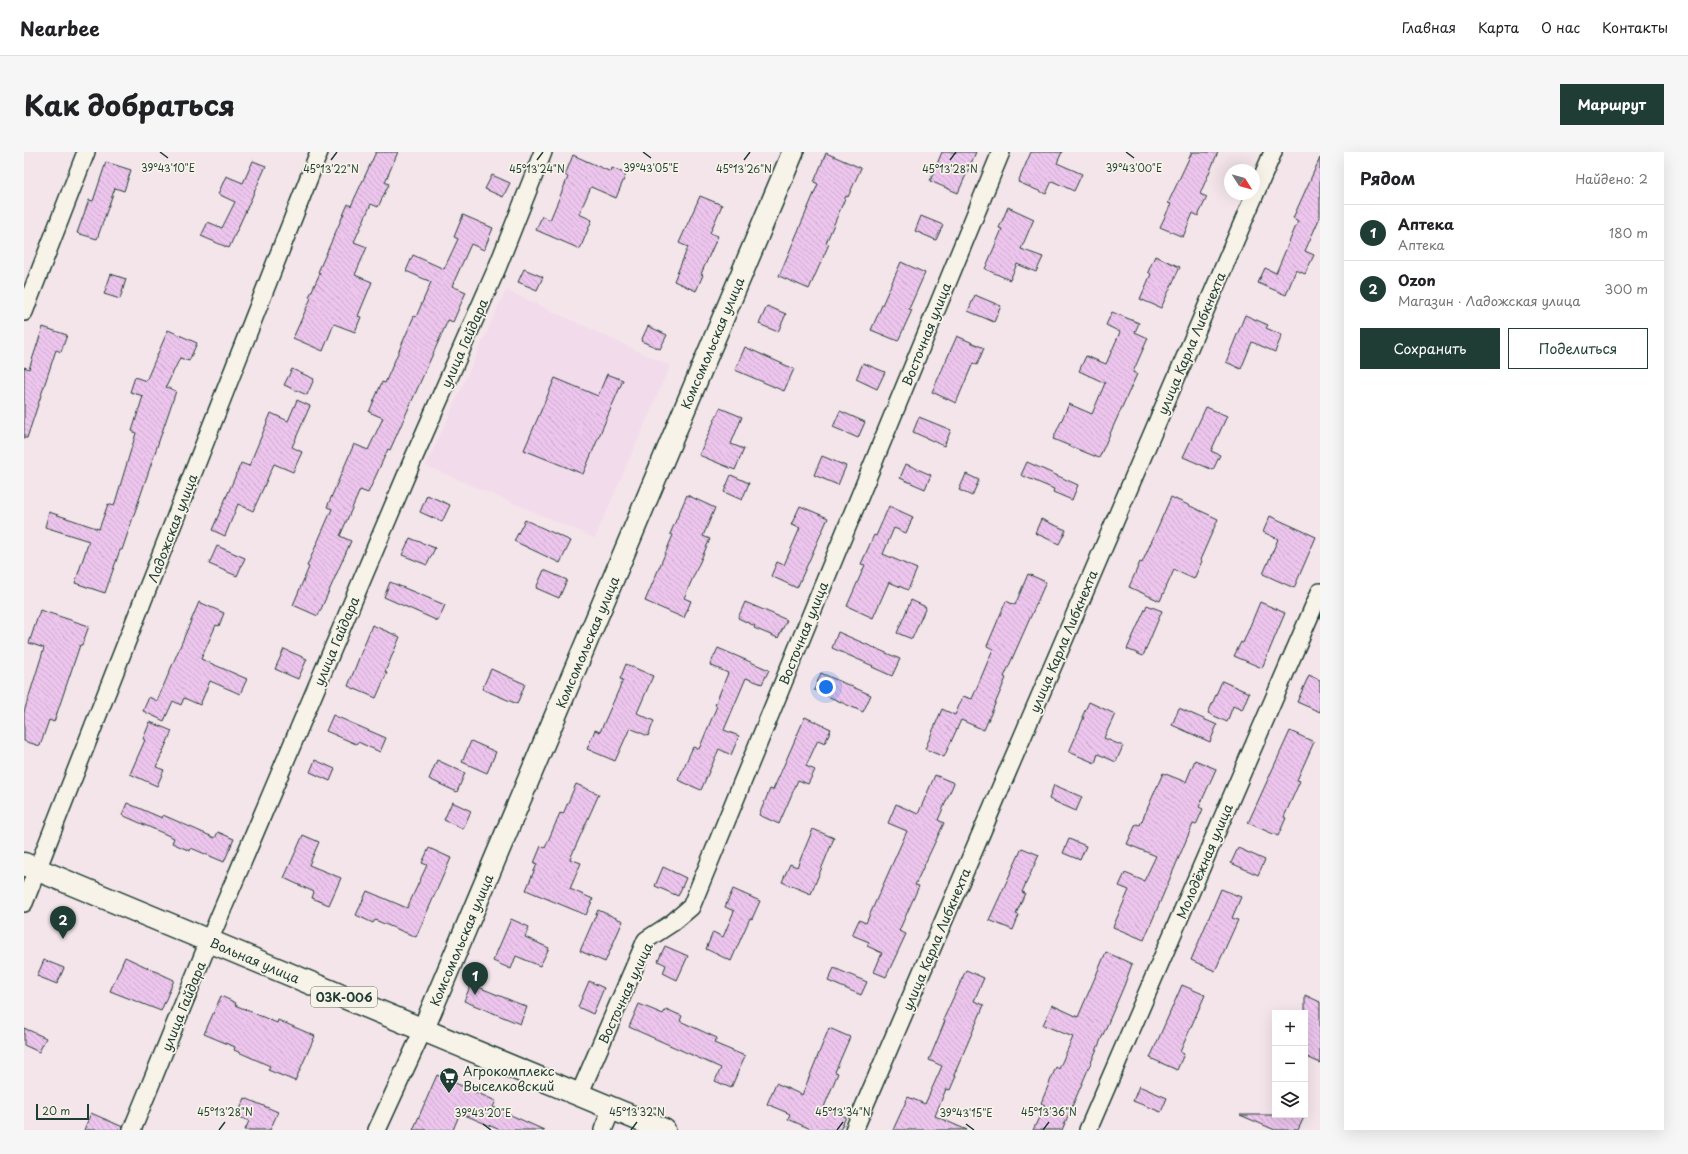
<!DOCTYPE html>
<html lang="ru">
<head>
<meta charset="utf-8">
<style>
	:root { --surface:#fff; --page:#f6f6f6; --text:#202124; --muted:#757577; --line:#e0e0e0; --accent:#1f3d34 }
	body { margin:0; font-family:"Playpen Sans",sans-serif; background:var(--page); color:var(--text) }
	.controls { position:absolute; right:12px; bottom:12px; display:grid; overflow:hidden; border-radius:0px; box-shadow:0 4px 16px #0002 }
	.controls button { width:36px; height:36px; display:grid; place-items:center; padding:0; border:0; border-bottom:1px solid var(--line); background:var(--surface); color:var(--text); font:20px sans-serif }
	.compass { position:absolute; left:1200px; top:12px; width:36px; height:36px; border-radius:50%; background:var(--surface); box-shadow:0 4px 16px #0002; rotate:127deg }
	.scale { position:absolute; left:12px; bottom:10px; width:53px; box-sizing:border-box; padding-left:4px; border:2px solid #1f3d34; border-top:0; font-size:11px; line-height:14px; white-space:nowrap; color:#1f3d34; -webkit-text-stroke:3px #f7f3e8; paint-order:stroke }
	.you { position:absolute; left:802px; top:535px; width:14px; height:14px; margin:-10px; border:3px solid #fff; border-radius:50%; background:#1a73e8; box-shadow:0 0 0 6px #1a73e833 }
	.badge { display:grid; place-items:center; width:26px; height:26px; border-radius:50%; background:var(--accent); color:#fff; font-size:13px; font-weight:700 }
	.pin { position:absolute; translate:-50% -33px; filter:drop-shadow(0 1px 2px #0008) }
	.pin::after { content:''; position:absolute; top:21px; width:14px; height:12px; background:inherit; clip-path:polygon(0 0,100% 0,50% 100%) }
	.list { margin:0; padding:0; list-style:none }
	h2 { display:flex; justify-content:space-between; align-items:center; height:52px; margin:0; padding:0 16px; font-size:17px }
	h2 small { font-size:13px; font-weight:400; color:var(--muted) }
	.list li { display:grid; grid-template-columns:26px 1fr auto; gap:12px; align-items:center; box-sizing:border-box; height:56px; padding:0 16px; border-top:1px solid var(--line) }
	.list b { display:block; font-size:15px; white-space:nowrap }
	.list p { margin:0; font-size:13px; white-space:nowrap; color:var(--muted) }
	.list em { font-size:13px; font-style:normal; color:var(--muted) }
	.actions { display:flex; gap:8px; padding:12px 16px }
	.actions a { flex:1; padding:9px 0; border:1px solid var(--accent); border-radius:0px; text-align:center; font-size:14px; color:var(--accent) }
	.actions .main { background:var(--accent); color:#fff }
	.icon { flex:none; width:22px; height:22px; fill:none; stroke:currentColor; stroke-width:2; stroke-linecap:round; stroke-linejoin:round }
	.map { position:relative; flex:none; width:1296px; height:978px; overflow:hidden; border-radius:0px }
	header { display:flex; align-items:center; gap:24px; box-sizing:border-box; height:56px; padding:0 20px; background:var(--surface); border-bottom:1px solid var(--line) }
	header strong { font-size:19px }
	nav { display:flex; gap:22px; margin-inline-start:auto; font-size:14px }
	.intro { display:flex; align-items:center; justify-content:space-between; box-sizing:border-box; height:96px; padding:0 24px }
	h1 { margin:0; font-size:28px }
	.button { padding:10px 18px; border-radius:0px; background:var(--accent); color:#fff; font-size:14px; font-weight:700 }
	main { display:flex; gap:24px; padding:0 24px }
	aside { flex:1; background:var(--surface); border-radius:0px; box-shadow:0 4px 16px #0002 }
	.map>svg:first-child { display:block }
</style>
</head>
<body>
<header>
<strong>Nearbee</strong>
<nav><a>Главная</a><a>Карта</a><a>О нас</a><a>Контакты</a></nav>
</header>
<div class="intro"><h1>Как добраться</h1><a class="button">Маршрут</a></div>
<main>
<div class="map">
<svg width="1296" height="978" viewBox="0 0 1296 978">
	<defs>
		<pattern id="building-back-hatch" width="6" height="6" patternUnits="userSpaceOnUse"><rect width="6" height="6" fill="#edc5ed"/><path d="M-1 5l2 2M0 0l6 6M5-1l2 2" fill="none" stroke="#cbaacc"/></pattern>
	</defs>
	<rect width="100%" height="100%" fill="#f4e5ea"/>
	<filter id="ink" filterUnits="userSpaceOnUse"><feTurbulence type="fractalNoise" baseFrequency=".025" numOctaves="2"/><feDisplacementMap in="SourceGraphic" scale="8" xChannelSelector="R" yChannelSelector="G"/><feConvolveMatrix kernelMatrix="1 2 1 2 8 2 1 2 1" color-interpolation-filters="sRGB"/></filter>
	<g filter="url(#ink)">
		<path fill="#f2dbeb" d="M 482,138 L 646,214 L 571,386 L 402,314 Z"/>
		<g fill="url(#building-back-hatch)" stroke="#1f3d34">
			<path d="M 352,0 L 374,0 L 361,30 L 365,32 L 354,55 L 347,52 L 330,90 L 343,95 L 331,123 L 348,130 L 334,164 L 337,165 L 331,180 L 310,172 L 299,199 L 269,186 L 287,146 L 285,145 L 296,121 L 294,120 L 324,52 L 327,54 Z"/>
			<path d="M 918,0 L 952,0 L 934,41 L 906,29 Z"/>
			<path d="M 1007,0 L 1038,0 L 1033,11 L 1058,22 L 1050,39 L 1028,29 L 1022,42 L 994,30 Z"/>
			<path d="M 1168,0 L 1194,0 L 1176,42 L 1183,45 L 1174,64 L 1169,61 L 1159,85 L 1136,75 L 1147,52 L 1144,51 Z"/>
			<path d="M 802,1 L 837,16 L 824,45 L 822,44 L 802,91 L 805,92 L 785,137 L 755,124 L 794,32 L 790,30 Z"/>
			<path d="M 549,3 L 587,20 L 588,16 L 602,22 L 592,46 L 567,35 L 555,62 L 568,68 L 556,97 L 512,78 L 518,64 L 526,68 L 544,25 L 541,23 Z"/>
			<path d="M 1296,6 L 1296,65 L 1281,99 L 1290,103 L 1281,122 L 1272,118 L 1262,143 L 1234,131 L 1241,116 L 1252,121 L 1274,69 L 1269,66 Z"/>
			<path d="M 229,9 L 242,14 L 205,96 L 177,84 L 184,70 L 198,76 L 211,50 L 194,42 L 202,24 L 219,31 Z"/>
			<path d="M 82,10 L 107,18 L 100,39 L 91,36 L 73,87 L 53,81 L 65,48 L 69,49 Z"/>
			<path d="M 468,23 L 486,31 L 479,45 L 461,37 Z"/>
			<path d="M 676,44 L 698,53 L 686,81 L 694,84 L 677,122 L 679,123 L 672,139 L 650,129 L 664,95 L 655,91 Z"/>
			<path d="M 984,55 L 1010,67 L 997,97 L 1019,105 L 1012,120 L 993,112 L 986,128 L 961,117 L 978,77 L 975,76 Z"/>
			<path d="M 439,63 L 469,76 L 460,98 L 447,92 L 428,134 L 442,140 L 429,170 L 424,168 L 366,298 L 364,297 L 344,341 L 336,338 L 316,384 L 327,389 L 294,464 L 269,453 L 285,415 L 283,414 L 308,357 L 303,355 L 330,292 L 344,298 L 359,266 L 345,260 L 358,230 L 361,231 L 390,164 L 392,165 L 407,130 L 382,119 L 389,103 L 420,117 L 434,87 L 430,85 Z"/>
			<path d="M 897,64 L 919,73 L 912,88 L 891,79 Z"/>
			<path d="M 1131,104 L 1156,115 L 1137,156 L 1116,147 L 1127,122 L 1124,120 Z"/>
			<path d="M 877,110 L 901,121 L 885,157 L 888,158 L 874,189 L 847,178 Z"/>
			<path d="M 500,117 L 519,125 L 513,138 L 494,130 Z"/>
			<path d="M 87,122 L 102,127 L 96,147 L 80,142 Z"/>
			<path d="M 951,143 L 977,154 L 970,170 L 944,159 Z"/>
			<path d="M 743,154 L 762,162 L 754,180 L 735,172 Z"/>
			<path d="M 1088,160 L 1115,171 L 1111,180 L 1124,186 L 1109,220 L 1113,222 L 1075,306 L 1029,287 L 1045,252 L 1068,262 L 1081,231 L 1055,219 L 1062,204 L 1082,212 L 1096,180 L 1082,173 Z"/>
			<path d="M 1221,163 L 1244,173 L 1242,176 L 1258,183 L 1251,200 L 1228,190 L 1217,217 L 1202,210 Z"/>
			<path d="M 624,174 L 643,183 L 636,197 L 617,189 Z"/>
			<path d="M 19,175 L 43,183 L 37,200 L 32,198 L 3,286 L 0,286 L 0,215 L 5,217 Z"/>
			<path d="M 144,178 L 173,191 L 165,209 L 156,206 L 142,235 L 152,239 L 98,398 L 96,398 L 81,441 L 51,431 L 65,389 L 21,375 L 25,360 L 75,377 L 84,352 L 90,354 L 112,281 L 108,279 L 119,244 L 106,240 L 111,225 L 122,229 Z"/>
			<path d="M 933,184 L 960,196 L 953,213 L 949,211 L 932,251 L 908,240 Z"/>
			<path d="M 721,195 L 770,217 L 760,239 L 711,218 Z"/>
			<path d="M 839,211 L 861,220 L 853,237 L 832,227 Z"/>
			<path d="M 268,217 L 290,227 L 283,243 L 260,233 Z"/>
			<path d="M 583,222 L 599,228 L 559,322 L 500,298 L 531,226 L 574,244 Z"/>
			<path d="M 273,248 L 286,254 L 268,295 L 278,300 L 269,320 L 250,312 L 229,359 L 214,352 L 201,384 L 188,378 L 217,311 L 225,314 L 247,261 L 264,269 Z"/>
			<path d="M 1182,255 L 1203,264 L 1187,299 L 1196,303 L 1189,318 L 1159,305 Z"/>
			<path d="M 696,256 L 718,265 L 707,292 L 720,297 L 711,318 L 675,303 Z"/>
			<path d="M 816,259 L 841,270 L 834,286 L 809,275 Z"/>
			<path d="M 895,265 L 927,278 L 920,294 L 889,280 Z"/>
			<path d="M 798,304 L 822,314 L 814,333 L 790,323 Z"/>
			<path d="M 1003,310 L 1054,333 L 1048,348 L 1029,340 L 1030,337 L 997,323 Z"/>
			<path d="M 882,312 L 907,323 L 901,337 L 876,326 Z"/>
			<path d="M 942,322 L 955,328 L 948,344 L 935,338 Z"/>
			<path d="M 707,323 L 725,331 L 718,348 L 700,340 Z"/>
			<path d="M 403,343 L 426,353 L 418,370 L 396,360 Z"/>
			<path d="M 663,343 L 691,356 L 679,384 L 686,387 L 660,446 L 667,449 L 660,466 L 621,449 L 649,383 L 646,382 Z"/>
			<path d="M 1147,345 L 1194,367 L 1176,408 L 1178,409 L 1170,427 L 1150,418 L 1136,449 L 1105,435 L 1116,410 L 1118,411 Z"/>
			<path d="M 776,354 L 804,366 L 773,436 L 747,424 L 753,410 L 760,413 L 776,376 L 767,373 Z"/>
			<path d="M 865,354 L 889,365 L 882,381 L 870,376 L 859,402 L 893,417 L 884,438 L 865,430 L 849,466 L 823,454 L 841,413 L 837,412 L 850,383 L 852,384 Z"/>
			<path d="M 1246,364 L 1292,385 L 1270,436 L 1239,422 L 1254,387 L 1239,380 Z"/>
			<path d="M 1017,367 L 1042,378 L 1035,392 L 1011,381 Z"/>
			<path d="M 501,368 L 547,389 L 536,411 L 490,389 Z"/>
			<path d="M 386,386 L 411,396 L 403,413 L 378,403 Z"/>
			<path d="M 193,394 L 221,406 L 213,424 L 185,412 Z"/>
			<path d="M 520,418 L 543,428 L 535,446 L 512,436 Z"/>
			<path d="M 1004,422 L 1022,430 L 980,525 L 982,526 L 960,578 L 937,568 L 920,605 L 901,597 L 918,557 L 931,563 L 939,544 L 948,547 L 969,497 L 963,494 L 982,449 L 991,453 Z"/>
			<path d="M 366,430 L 421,453 L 414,469 L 360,445 Z"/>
			<path d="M 887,448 L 902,455 L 888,487 L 873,481 Z"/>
			<path d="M 175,450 L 200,461 L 195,474 L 192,473 L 177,507 L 223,527 L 216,542 L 186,529 L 176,553 L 160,546 L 157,553 L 149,549 L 140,569 L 119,559 L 125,545 L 133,549 Z"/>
			<path d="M 721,450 L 763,468 L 754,486 L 730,476 L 731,474 L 714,466 Z"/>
			<path d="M 1236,450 L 1261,461 L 1238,516 L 1210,504 L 1217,490 L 1219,491 Z"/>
			<path d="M 1123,453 L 1138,459 L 1119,504 L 1103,497 Z"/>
			<path d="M 16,458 L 65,474 L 58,493 L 56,493 L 30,570 L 25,568 L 16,594 L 0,589 L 0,560 L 20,496 L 5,491 Z"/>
			<path d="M 348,473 L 376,485 L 361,520 L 363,521 L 352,546 L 324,534 Z"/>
			<path d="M 814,480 L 876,507 L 868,524 L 848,515 L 849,514 L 808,496 Z"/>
			<path d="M 694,496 L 745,518 L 738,532 L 722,526 L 700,578 L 715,584 L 707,603 L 695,597 L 677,638 L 654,628 L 669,595 L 675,597 L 693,554 L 691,553 L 704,521 L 686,513 Z"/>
			<path d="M 260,497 L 283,507 L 274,527 L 251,517 Z"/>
			<path d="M 602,512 L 629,524 L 613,561 L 630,569 L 624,584 L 606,576 L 591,609 L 563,597 L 571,578 L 576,580 L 599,528 L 596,527 Z"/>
			<path d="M 467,517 L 501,532 L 493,552 L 458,537 Z"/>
			<path d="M 797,521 L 847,543 L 839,560 L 790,538 Z"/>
			<path d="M 1285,523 L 1296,528 L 1296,560 L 1273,550 Z"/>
			<path d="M 1198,529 L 1225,541 L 1218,558 L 1209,554 L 1203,570 L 1184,561 Z"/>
			<path d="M 1065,550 L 1091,562 L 1080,586 L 1099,594 L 1092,610 L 1074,602 L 1071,611 L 1045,600 L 1060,565 L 1058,565 Z"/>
			<path d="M 1155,556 L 1193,573 L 1186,590 L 1148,573 Z"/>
			<path d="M 309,563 L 362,586 L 356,600 L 334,590 L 332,592 L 302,579 Z"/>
			<path d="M 781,565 L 807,577 L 801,591 L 794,588 L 782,614 L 791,618 L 784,632 L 774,628 L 755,672 L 735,663 L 746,637 L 749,638 Z"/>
			<path d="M 126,570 L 148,579 L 132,615 L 140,618 L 133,634 L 106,622 L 121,588 L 119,587 Z"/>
			<path d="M 1266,579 L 1290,590 L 1273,628 L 1276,629 L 1260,665 L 1262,666 L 1254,684 L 1224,671 Z"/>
			<path d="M 447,589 L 472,600 L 463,621 L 438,610 Z"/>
			<path d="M 291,608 L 311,617 L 306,629 L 286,620 Z"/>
			<path d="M 413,608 L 441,621 L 433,640 L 405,627 Z"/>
			<path d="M 1171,608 L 1192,617 L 1175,655 L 1179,657 L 1172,673 L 1169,672 L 1120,788 L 1089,775 L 1105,738 L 1095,734 L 1101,721 L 1120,729 L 1132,704 L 1103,692 L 1112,672 L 1116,673 L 1139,621 L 1162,630 Z"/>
			<path d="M 911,623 L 930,631 L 914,668 L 920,671 L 891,733 L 895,734 L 875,779 L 882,782 L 862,825 L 850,820 L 858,801 L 843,794 L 845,790 L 828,783 L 835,768 L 842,771 L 883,679 L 864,671 L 872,652 L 894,662 Z"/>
			<path d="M 552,632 L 575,642 L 546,707 L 557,711 L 546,737 L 569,747 L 562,763 L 502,738 L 513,712 L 510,711 L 517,694 L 521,696 L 536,661 L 539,662 Z"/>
			<path d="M 1030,633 L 1058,645 L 1052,659 L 1025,647 Z"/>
			<path d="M 428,650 L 447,659 L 439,677 L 420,668 Z"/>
			<path d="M 103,651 L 138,666 L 139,663 L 191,686 L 194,680 L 210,687 L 200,710 L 167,696 L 166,699 L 148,691 L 150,686 L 98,663 Z"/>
			<path d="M 789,677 L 810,686 L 787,742 L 758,730 L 766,712 L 773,715 Z"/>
			<path d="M 279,683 L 295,690 L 285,713 L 317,726 L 305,753 L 288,746 L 290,740 L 260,726 Z"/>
			<path d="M 1045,687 L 1062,694 L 1056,708 L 1039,701 Z"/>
			<path d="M 405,696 L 427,706 L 392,785 L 351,768 L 349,771 L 332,763 L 343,739 L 383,756 L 403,713 L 398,711 Z"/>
			<path d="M 998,696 L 1015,703 L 998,740 L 1001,741 L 992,762 L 995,763 L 989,778 L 965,768 Z"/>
			<path d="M 1214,696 L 1241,708 L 1234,723 L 1207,711 Z"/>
			<path d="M 639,715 L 662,726 L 654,744 L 631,734 Z"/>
			<path d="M 709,737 L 736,749 L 728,767 L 726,766 L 707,809 L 682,797 L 689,780 L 699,785 L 710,759 L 701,755 Z"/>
			<path d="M 1197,737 L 1217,745 L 1208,766 L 1214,768 L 1191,819 L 1167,808 Z"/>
			<path d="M 574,758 L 599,769 L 581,810 L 556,799 Z"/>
			<path d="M 487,767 L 505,775 L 501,785 L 525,796 L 516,814 L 492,804 L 487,817 L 469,809 Z"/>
			<path d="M 641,794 L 664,804 L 653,828 L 639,821 L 642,813 L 634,809 Z"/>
			<path d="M 1082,800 L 1108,812 L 1100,834 L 1038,978 L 1009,978 L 1021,953 L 1017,951 L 1032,915 L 1035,917 L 1049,885 L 1019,873 L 1028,853 L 1054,865 Z"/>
			<path d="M 101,805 L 150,828 L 137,859 L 86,839 Z"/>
			<path d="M 20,808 L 40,816 L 33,832 L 13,824 Z"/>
			<path d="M 810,816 L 843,830 L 837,843 L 804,829 Z"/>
			<path d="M 942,818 L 960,826 L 950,849 L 960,853 L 930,923 L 932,924 L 926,938 L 922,937 L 911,964 L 943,978 L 869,978 L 884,945 L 901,952 L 918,914 L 905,908 L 921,869 L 919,868 Z"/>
			<path d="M 565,829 L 580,836 L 569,862 L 554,855 Z"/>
			<path d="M 447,832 L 503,855 L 496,872 L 440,849 Z"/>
			<path d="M 1158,833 L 1181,843 L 1156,900 L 1160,902 L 1153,918 L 1126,906 Z"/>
			<path d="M 1281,843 L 1296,850 L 1296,911 L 1281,904 Z"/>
			<path d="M 197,844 L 212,851 L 211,853 L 253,871 L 254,868 L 291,884 L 271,929 L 244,918 L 246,914 L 210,898 L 211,895 L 180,882 Z"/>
			<path d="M 615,852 L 639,862 L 642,857 L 658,864 L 656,869 L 693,886 L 690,891 L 721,904 L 707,936 L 691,929 L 697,916 L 605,875 Z"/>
			<path d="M 0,876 L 22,886 L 15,900 L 0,893 Z"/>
			<path d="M 805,876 L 826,885 L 811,920 L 814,921 L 800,955 L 822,965 L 816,978 L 789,978 L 764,967 L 766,962 L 743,952 L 752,931 L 778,943 Z"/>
			<path d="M 413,923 L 472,949 L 469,955 L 520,978 L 476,978 L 436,961 L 429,978 L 389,978 Z"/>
			<path d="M 1115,934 L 1143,946 L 1137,960 L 1109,949 Z"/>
			<path d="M 221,946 L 254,960 L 246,978 L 221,978 L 225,969 L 213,964 Z"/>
			<path d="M 67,961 L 99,975 L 98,978 L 60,978 Z"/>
			<path d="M 1216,963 L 1281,963 L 1274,978 L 1251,978 Z"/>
		</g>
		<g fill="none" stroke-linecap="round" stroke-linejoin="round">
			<defs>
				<g id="minor">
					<path d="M 0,160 L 62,0"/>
					<path d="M 0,751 L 295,0"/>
					<path d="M 555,943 L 622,788 L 648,771 L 667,755 L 977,0"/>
					<path d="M 108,978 L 185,789 L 387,312 L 473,116 L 519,0"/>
					<path d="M 353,978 L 399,878"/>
					<path d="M 579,978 L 588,956"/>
					<path d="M 830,978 L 1249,0"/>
					<path d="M 1064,978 L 1296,440"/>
				</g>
				<path id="tertiary" d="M 399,878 L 769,0"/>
				<path id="primary" d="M 0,712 L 640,978"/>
			</defs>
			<use href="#minor" stroke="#1f3d34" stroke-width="20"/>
			<use href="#tertiary" stroke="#1f3d34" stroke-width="24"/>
			<use href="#primary" stroke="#1f3d34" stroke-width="25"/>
			<use href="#minor" stroke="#f7f3e8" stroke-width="17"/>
			<use href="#tertiary" stroke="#f7f3e8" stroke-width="21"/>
			<use href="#primary" stroke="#f7f3e8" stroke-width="22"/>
		</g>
	</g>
	<path fill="none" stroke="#1f3d34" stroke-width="1.5" d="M 136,0 L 144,6M 619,0 L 627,6M 1102,0 L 1110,6M 307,8 L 313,0M 513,8 L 519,0M 720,8 L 726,0M 926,8 L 932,0M 459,972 L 467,978M 942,972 L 950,978M 195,978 L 201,970M 607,978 L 613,970M 813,978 L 819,970M 1019,978 L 1025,970"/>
	<defs>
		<symbol id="supermarket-pin" viewBox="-11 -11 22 30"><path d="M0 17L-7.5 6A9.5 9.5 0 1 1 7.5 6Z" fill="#1f3d34" stroke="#f7f3e8"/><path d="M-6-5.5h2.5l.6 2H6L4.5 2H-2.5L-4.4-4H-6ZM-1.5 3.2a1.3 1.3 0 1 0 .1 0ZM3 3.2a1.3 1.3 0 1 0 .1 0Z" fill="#fff"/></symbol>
	</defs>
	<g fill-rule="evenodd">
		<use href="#supermarket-pin" x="414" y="914" width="22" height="30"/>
	</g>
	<g text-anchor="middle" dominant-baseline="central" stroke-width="3.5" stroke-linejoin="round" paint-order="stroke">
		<rect fill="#f7f3e8" stroke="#60746a" stroke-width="1" x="287" y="835" width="66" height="20" rx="3"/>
		<g font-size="12" font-weight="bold" fill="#1f3d34">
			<text x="320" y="845">03К-006</text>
		</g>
		<g font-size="13" fill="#1f3d34" stroke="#f7f3e8">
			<text transform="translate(902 182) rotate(-68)">Восточная улица</text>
			<text transform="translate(440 191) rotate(-66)">улица Гайдара</text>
			<text transform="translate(688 191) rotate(-67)">Комсомольская улица</text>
			<text transform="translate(1167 191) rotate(-67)">улица Карла Либкнехта</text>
			<text transform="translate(148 376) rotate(-69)">Ладожская улица</text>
			<text transform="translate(779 481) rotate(-68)">Восточная улица</text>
			<text transform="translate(312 489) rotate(-67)">улица Гайдара</text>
			<text transform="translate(1039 489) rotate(-67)">улица Карла Либкнехта</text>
			<text transform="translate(563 490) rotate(-67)">Комсомольская улица</text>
			<text transform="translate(1180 709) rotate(-67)">Молодёжная улица</text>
			<text transform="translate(912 787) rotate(-67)">улица Карла Либкнехта</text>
			<text transform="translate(437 788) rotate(-67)">Комсомольская улица</text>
			<text transform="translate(231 808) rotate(23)">Вольная улица</text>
			<text transform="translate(601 841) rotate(-65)">Восточная улица</text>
			<text transform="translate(159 854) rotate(-68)">улица Гайдара</text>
		</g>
		<g font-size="13" fill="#1f3d34" stroke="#f7f3e8" text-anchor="start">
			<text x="439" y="918">Агрокомплекс<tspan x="439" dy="15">Выселковский</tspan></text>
		</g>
	</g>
	<g font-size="10" text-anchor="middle" fill="#1f3d34" stroke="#f7f3e8" stroke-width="3.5" stroke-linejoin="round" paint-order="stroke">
		<text x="144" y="20">39°43'10"E</text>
		<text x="1110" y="20">39°43'00"E</text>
		<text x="627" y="20">39°43'05"E</text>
		<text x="307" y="21">45°13'22"N</text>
		<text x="513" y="21">45°13'24"N</text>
		<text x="720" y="21">45°13'26"N</text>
		<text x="926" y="21">45°13'28"N</text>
		<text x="201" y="964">45°13'28"N</text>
		<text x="613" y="964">45°13'32"N</text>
		<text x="819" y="964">45°13'34"N</text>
		<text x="1025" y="964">45°13'36"N</text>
		<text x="459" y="965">39°43'20"E</text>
		<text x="942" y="965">39°43'15"E</text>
	</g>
</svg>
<div class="controls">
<button>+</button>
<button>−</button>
<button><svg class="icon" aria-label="layers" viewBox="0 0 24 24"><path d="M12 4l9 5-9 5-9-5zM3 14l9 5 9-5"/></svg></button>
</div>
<svg class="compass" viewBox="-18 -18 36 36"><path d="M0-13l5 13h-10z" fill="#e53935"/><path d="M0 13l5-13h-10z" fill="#757577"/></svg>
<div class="scale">20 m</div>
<div class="you"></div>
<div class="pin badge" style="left:451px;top:843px">1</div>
<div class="pin badge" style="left:39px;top:787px">2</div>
</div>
<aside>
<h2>Рядом<small>Найдено: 2</small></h2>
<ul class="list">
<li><span class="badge">1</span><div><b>Аптека</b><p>Аптека</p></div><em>180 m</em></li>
<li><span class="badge">2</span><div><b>Ozon</b><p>Магазин · Ладожская улица</p></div><em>300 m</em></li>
</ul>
<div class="actions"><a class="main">Сохранить</a><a>Поделиться</a></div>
</aside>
</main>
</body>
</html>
